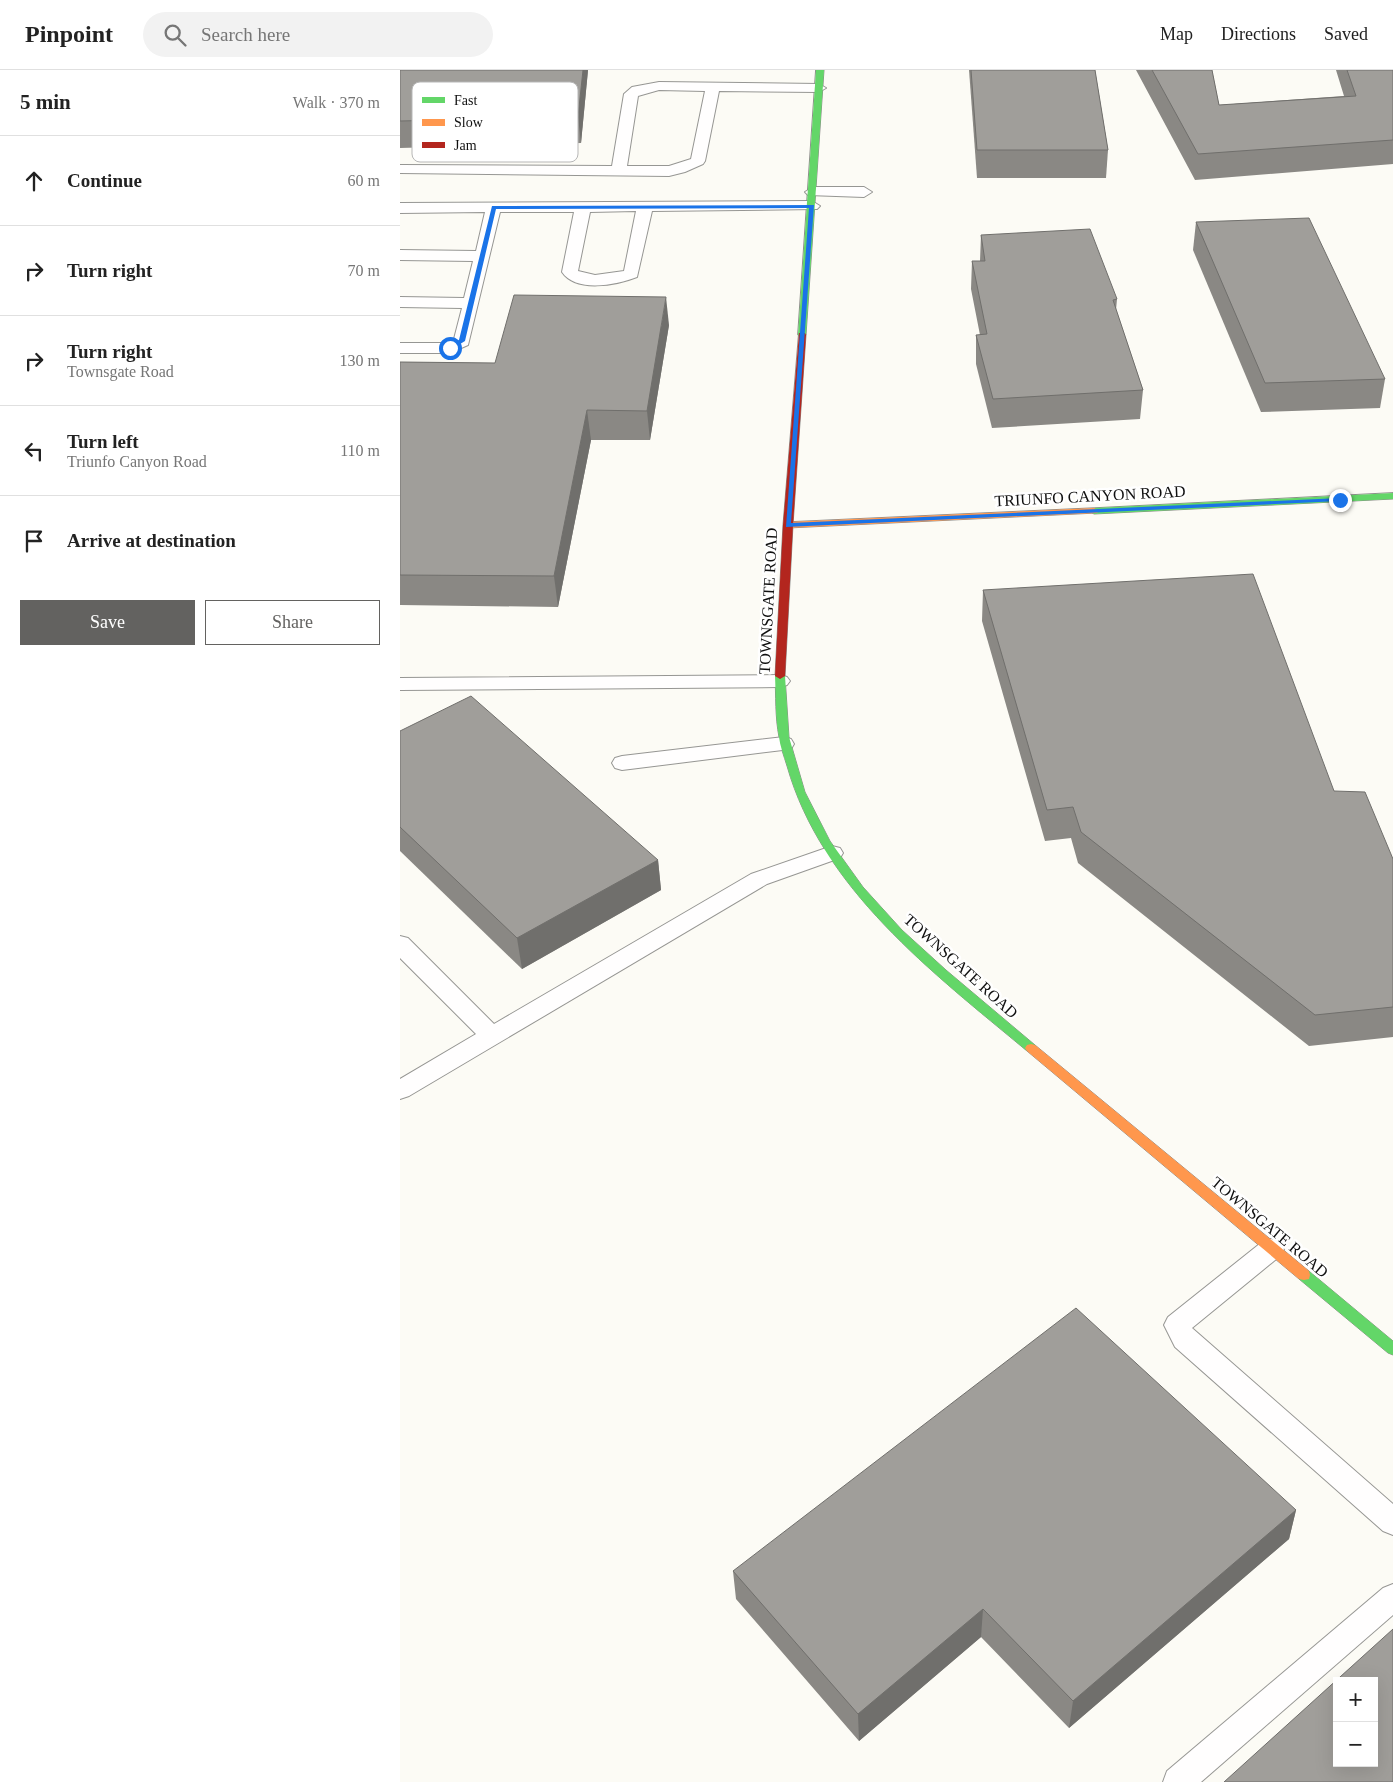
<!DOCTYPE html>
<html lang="en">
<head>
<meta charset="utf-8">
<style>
	:root { --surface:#fff; --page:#f2f2f2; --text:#222; --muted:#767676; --line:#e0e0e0; --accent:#636260 }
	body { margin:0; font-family:Georgia,serif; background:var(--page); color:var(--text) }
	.controls { position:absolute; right:15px; bottom:15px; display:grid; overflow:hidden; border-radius:0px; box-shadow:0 5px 20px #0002 }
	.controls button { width:45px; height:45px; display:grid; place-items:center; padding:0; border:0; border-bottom:1px solid var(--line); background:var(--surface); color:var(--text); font:25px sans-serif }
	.stop { position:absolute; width:15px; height:15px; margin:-11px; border:4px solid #1a73e8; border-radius:50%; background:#fff }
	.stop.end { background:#1a73e8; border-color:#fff; box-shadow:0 1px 5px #0008 }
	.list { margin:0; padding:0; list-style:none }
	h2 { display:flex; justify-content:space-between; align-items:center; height:65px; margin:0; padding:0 20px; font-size:21px }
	h2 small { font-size:16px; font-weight:400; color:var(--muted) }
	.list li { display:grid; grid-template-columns:32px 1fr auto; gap:15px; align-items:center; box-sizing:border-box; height:90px; padding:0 20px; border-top:1px solid var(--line) }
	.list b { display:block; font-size:19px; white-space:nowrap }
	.list p { margin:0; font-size:16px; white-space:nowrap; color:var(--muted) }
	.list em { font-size:16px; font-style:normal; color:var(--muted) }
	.actions { display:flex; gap:10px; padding:15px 20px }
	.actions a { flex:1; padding:11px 0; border:1px solid var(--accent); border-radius:0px; text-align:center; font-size:18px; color:var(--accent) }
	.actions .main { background:var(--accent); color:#fff }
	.icon { flex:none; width:28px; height:28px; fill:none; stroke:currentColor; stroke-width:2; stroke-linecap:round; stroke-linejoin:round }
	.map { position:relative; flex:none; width:993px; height:1712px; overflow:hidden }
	header { display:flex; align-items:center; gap:30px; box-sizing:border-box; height:70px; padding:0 25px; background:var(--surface); border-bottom:1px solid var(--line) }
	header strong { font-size:24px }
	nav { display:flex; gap:28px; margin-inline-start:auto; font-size:18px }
	.search { width:350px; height:45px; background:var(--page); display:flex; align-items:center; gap:12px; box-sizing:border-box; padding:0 18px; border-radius:28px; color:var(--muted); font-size:19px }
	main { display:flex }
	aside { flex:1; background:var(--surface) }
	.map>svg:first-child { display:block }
</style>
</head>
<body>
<header>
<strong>Pinpoint</strong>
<div class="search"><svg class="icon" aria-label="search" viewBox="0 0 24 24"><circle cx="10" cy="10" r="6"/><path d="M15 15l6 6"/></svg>Search here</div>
<nav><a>Map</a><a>Directions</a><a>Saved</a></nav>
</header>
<main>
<aside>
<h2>5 min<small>Walk · 370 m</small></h2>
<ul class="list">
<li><svg class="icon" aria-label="ahead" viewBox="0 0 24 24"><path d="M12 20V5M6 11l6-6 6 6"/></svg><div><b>Continue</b></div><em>60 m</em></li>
<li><svg class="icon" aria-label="right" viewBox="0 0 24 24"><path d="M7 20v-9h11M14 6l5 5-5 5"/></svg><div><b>Turn right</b></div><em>70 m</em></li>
<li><svg class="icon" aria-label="right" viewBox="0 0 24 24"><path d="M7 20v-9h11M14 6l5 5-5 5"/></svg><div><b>Turn right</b><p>Townsgate Road</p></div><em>130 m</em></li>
<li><svg class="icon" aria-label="left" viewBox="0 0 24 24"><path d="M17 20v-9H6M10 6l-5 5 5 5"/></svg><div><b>Turn left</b><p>Triunfo Canyon Road</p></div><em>110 m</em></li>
<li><svg class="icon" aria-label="arrive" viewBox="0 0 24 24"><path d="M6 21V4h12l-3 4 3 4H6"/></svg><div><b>Arrive at destination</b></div></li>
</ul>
<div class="actions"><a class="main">Save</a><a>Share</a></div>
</aside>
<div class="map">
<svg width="993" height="1712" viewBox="0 0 993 1712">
	<rect width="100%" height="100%" fill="#fcfbf5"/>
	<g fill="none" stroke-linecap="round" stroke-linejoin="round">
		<defs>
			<g id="lane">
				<path d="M 259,12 L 419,14 L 426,18 L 419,22 L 319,21 L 305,91 L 303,94 L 285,102 L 269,106 L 0,103 L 0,95 L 212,96 L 224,24 L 232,17 ZM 259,20 L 305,21 L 291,89 L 269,96 L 227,96 L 238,26 Z"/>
				<path d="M 413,117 L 464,117 L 472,122 L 464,127 L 408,125 L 405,122 Z"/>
				<path d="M 412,131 L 420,136 L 417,139 L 252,141 L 237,207 C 217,215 176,223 162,202 L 174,142 L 100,142 L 68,275 L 50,283 L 0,283 L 0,273 L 47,273 L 54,269 L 62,238 L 0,237 L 0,227 L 64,228 L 73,191 L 0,190 L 0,180 L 76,181 L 85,142 L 0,143 L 0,133 ZM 236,141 L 224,201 L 195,205 L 178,201 L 190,142 Z"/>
				<path d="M 380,605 L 387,607 L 390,611 L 387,615 L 380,617 L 0,620 L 0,608 Z"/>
				<path d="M 384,667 L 391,669 L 394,674 L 391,679 L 222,700 L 215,698 L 212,693 L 215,688 L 222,686 Z"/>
				<path d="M 432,776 L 440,778 L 443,783 L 440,788 L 367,814 L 9,1026 L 0,1029 L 0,1009 L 76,964 L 0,888 L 0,866 L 8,868 L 94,954 L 351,804 Z"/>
				<path d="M 871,1169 L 880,1172 L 884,1179 L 880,1186 L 792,1258 L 993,1434 L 993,1465 L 983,1461 L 775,1277 L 764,1255 L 768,1247 L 862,1172 Z"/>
				<path d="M 993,1514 L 993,1545 L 801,1712 L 763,1712 L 767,1701 L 983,1518 Z"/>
			</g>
			<g id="fast">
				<path d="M 416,0 L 424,0 L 406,265 L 402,267 L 398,265 Z"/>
				<path d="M 993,423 L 993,429 L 694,444 L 689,441 L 694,438 Z"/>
				<path d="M 380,603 L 385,606 L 389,667 L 405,722 L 430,771 L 463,817 L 502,860 L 546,900 L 635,975 L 637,978 L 635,981 L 627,981 C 532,902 422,819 387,696 C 384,686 380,676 379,667 C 375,647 376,626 375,606 Z"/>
				<path d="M 904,1200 L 909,1201 L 993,1271 L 993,1285 L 988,1283 L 899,1209 L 898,1205 L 899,1201 Z"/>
			</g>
			<g id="slow">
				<path d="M 694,438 L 699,441 L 697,443 L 388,458 L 383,455 L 388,452 Z"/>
				<path d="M 631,974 L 635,975 L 909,1201 L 910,1205 L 909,1209 L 904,1210 L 899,1209 L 627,981 L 625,978 L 627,975 Z"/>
			</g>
			<path id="jam" d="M 399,263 L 405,263 L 406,265 L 393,455 L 385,606 L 380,609 L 375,606 L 383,455 Z"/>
		</defs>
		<use href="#lane" stroke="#969693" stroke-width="2"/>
		<use href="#fast" stroke="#8d8c8a" stroke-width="1"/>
		<use href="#slow" stroke="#8d8c8a" stroke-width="1"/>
		<use href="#jam" stroke="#8d8c8a" stroke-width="1"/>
		<use href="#lane" fill="#fffefe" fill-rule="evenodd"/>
		<use href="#fast" fill="#63d668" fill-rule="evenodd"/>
		<use href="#slow" fill="#ff974d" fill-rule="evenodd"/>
		<use href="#jam" fill="#b3261e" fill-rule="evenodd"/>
	</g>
	<g fill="#8a8884">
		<path d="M 0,0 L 188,0 L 181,73 L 0,78 Z"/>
		<path d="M 569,0 L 695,0 L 708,80 L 706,108 L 577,108 Z"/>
		<path d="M 736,0 L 812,0 L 819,35 L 944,26 L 936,0 L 993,0 L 993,94 L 795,110 Z"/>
		<path d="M 796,152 L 985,309 L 980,338 L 861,342 L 793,180 Z"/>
		<path d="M 581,165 L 717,229 L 716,240 L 743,320 L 740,349 L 592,358 L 576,294 L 576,265 L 580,265 L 571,219 L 572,191 L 580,191 Z"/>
		<path d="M 269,255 L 250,370 L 191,370 L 158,537 L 0,535 L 0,292 L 95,293 Z"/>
		<path d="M 583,520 L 934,721 L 993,789 L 993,967 L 909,976 L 678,793 L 671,768 L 645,771 L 582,551 Z"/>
		<path d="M 0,661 L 258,790 L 261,820 L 122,899 L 0,781 Z"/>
		<path d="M 896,1440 L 889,1469 L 669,1658 L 581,1567 L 459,1671 L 336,1529 L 333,1501 Z"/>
	</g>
	<g fill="#706f6c">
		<path d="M 183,0 L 188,0 L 181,73 L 178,47 Z"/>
		<path d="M 266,227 L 269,255 L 250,370 L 247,341 Z"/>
		<path d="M 187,340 L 191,370 L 158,537 L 154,506 Z"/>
		<path d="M 258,790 L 261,820 L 122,899 L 117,868 Z"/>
		<path d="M 896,1440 L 889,1469 L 669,1658 L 673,1631 Z"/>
		<path d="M 583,1539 L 581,1567 L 459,1671 L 458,1644 Z"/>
	</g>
	<g fill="#a09e9a" stroke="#706f6c" fill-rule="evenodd">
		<path d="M 0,0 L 183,0 L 178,47 L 0,51 Z"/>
		<path d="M 571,0 L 695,0 L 708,80 L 577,80 Z"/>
		<path d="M 752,0 L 812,0 L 819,35 L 956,26 L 947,0 L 993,0 L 993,70 L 798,84 Z"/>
		<path d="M 909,148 L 985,309 L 865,313 L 796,152 Z"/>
		<path d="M 690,159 L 717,229 L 713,230 L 743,320 L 593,329 L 576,265 L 587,264 L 572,191 L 585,191 L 581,165 Z"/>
		<path d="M 114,225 L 266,227 L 247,341 L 187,340 L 154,506 L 0,505 L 0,292 L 95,293 Z"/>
		<path d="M 853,504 L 934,721 L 965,722 L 993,789 L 993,937 L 915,945 L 681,762 L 673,737 L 647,740 L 583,520 Z"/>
		<path d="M 71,626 L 258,790 L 117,868 L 0,757 L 0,661 Z"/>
		<path d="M 676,1238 L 896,1440 L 673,1631 L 583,1539 L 458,1644 L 333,1501 Z"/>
		<path d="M 993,1559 L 993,1712 L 824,1712 ZM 937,1611 L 974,1611 L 974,1693 L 937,1693 Z"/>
	</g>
	<path fill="#1a73e8" d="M 414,135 L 391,453 L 940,428 L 943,430 L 940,431 L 386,457 L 409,138 L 96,139 L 65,271 L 52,279 L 47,278 L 59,270 L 92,136 Z"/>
	<g text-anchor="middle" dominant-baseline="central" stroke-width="5" stroke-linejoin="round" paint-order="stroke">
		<g font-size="16" fill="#101010" stroke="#fff">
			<text transform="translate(690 426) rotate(-3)">TRIUNFO CANYON ROAD</text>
			<text transform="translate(368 531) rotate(-87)">TOWNSGATE ROAD</text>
			<text transform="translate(561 896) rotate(42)">TOWNSGATE ROAD</text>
			<text transform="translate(870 1157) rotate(40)">TOWNSGATE ROAD</text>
		</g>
	</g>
	<rect x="12" y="12" width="166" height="80" rx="8" fill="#fff" stroke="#b7b7b7" stroke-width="1"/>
	<rect x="22" y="27" width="23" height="6" fill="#63d668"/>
	<rect x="22" y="49" width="23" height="7" fill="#ff974d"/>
	<rect x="22" y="72" width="23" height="6" fill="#b3261e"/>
	<g font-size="14" fill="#101010">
		<text x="54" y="35">Fast</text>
		<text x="54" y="57">Slow</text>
		<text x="54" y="80">Jam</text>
	</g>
</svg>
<div class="controls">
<button>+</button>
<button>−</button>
</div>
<div class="stop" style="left:50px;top:278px"></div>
<div class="stop end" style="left:940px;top:430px"></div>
</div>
</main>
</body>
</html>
